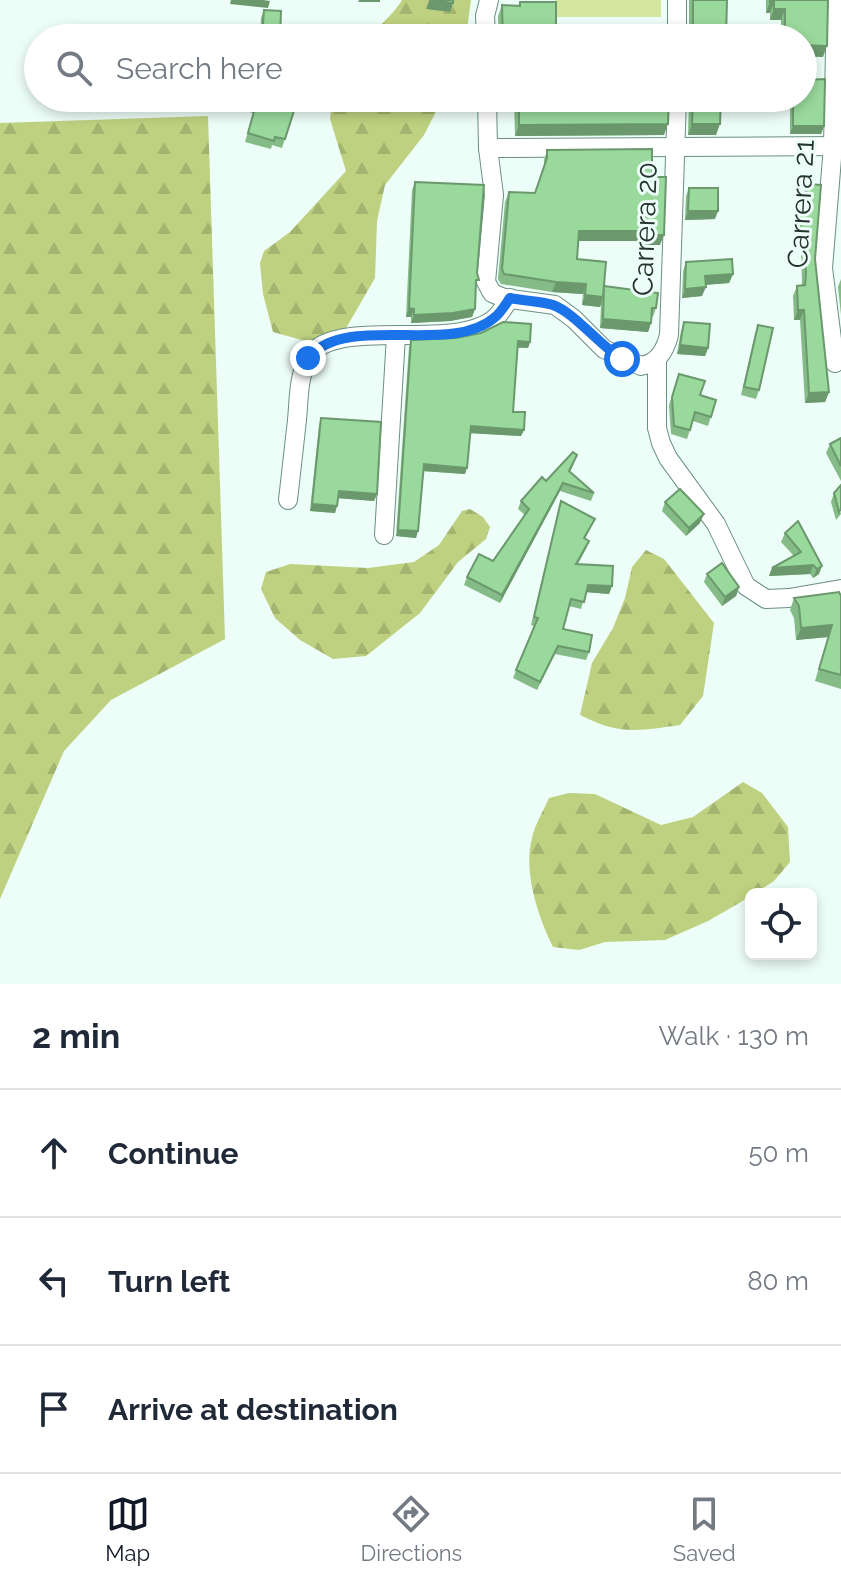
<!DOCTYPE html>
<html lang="en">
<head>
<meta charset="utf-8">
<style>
	:root { --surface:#fff; --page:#f2f2f3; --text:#1f2937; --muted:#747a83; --line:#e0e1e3; --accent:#111827 }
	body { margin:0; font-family:Raleway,sans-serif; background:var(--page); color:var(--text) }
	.controls { position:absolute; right:24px; bottom:24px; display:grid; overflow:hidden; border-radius:12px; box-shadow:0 4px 12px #0003 }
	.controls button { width:72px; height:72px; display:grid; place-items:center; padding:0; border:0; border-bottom:2px solid var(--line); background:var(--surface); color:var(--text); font:40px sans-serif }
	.stop { position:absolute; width:24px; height:24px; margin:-18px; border:6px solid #1a73e8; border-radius:50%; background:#fff }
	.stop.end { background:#1a73e8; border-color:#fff; box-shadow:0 2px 8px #0008 }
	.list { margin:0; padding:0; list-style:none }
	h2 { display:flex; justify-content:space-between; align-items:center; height:104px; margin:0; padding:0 32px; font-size:34px }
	h2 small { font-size:26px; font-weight:400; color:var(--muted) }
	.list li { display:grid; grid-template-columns:52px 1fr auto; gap:24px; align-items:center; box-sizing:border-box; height:128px; padding:0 32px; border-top:2px solid var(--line) }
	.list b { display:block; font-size:30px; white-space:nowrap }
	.list em { font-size:26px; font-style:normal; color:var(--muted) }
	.icon { flex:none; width:44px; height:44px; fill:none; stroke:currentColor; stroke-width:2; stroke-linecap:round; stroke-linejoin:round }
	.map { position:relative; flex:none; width:841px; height:984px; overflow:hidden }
	.search { position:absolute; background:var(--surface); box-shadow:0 4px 12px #0003; left:24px; right:24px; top:24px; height:88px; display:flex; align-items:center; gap:20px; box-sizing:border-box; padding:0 28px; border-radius:44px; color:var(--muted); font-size:30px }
	.sheet { height:488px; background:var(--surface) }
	nav { display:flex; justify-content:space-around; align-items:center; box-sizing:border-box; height:112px; border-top:2px solid var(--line); background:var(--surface); font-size:22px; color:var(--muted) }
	nav a { display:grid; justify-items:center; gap:4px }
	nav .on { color:var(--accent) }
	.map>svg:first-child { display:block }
</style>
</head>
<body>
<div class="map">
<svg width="841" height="984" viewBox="0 0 841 984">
	<defs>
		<pattern id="forest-firs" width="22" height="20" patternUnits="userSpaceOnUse" patternTransform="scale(2)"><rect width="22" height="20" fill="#bed180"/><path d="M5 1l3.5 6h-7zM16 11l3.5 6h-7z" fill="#a3b46f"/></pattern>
	</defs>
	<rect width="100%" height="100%" fill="#edfdf7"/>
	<g fill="url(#forest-firs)">
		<path d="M 402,0 L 471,0 L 466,38 L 369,38 C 379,25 394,14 402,0 Z"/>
		<path d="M 332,98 L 443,98 L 424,135 L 385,185 L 377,221 L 375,278 L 345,330 L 309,342 L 273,332 L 263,294 L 260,263 L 264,251 L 290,232 L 346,171 L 330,119 Z"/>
		<path d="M 208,116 L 225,639 L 111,700 L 64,751 L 0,899 L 0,123 Z"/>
		<path d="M 470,509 L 483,517 L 490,527 L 486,539 L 458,562 L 420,613 L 366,656 L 333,659 L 300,640 L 275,618 L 261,589 L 266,572 L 290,564 L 368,568 L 414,562 L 439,545 L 462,511 Z"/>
		<path d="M 646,550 L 664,559 L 714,623 L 703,696 L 680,725 C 638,731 619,735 580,715 L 592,663 L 613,628 L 625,598 L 632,567 Z"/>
		<path d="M 743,782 L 762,793 L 788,827 L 790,862 L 774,881 L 741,902 L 708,921 L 665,940 L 605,942 L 579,950 L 553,947 C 538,916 523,872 532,838 C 535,825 543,811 549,798 L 569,793 L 595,794 L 661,825 L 693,817 Z"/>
	</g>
	<rect fill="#d5e79f" x="555" y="0" width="106" height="17"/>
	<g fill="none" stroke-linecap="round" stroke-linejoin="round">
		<defs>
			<g id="minor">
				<path d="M 486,38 L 485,16 L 489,0"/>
				<path d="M 677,38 L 677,0"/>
				<path d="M 487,98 L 488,148 L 494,195 L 486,282 L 492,293 L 504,298 L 555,305 L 574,319 L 604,349 L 641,366 C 658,363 665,351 669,335 L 677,98"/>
				<path d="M 488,148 L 841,146"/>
				<path d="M 657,359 L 657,428 L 661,443 L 668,458 L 716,524 L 746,586 L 766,599 L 789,598 L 841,589"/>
				<path d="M 835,363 L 823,268 L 833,146 L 836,0"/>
				<path d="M 288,500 C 291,473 294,446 297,420 C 299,400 298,377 308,359 C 331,314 453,354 495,318 C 501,313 505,305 510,298"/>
				<path d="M 384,535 L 396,336"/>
			</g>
		</defs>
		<use href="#minor" stroke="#6a8f83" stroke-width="20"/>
		<use href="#minor" stroke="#fff" stroke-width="18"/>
	</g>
	<g fill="#84bb86">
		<path d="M 689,0 L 727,0 L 689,35 Z"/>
		<path d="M 766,0 L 828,0 L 823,57 L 803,56 L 803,38 L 781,38 L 781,20 L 770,20 L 770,13 L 766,13 Z"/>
		<path d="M 520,2 L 556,38 L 499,38 L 498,16 L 502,5 L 518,6 Z"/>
		<path d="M 264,10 L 280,38 L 260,38 L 261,18 Z"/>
		<path d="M 241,98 L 298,98 L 282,148 L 272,145 L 271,149 L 245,142 L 253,113 L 238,109 Z"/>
		<path d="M 382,98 L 400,98 L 394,111 L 380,104 Z"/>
		<path d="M 501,98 L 669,98 L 664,135 L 515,136 L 514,101 L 502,102 Z"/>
		<path d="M 689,98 L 721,98 L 716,135 L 688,135 Z"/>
		<path d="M 790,98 L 803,98 L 824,126 L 821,134 L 790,134 Z"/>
		<path d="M 547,150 L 652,177 L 660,245 L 643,245 L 643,241 L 578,241 L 577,259 L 604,287 L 656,308 L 653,317 L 652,316 L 651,323 L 648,332 L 600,328 L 601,305 L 600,307 L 582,305 L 583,294 L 552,292 L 501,284 L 498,279 L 505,202 L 509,192 L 535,193 L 544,168 L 544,160 Z"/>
		<path d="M 415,182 L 476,288 L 475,309 L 472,317 L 450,321 L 411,323 L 411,317 L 406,317 L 412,190 Z"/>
		<path d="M 807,184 L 829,392 L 825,402 L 805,403 L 800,320 L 794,320 L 793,296 L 797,286 L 802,286 L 801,241 L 796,241 L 797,216 L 801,205 L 803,205 L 803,195 Z"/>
		<path d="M 689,188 L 715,219 L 685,220 L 686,196 Z"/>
		<path d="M 686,262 L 733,274 L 729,283 L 705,285 L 702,296 L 682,298 L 683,271 Z"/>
		<path d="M 841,279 L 841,315 L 838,287 Z"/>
		<path d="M 684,322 L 708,348 L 705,356 L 677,354 L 681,331 Z"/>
		<path d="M 758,325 L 759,390 L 756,399 L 741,395 L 755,334 Z"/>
		<path d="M 411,340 L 530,342 L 528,348 L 518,348 L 513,412 L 524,430 L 521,436 L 470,433 L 465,474 L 423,471 L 416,538 L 396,536 L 409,347 Z"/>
		<path d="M 676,383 L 700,395 L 716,400 L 708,426 L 693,421 L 687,439 L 671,434 L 669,405 Z"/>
		<path d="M 321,418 L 377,494 L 374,501 L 338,498 L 335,513 L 310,511 L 319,425 Z"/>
		<path d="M 841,438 L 841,481 L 826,453 L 830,444 Z"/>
		<path d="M 574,463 L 570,472 L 594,493 L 591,501 L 560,491 L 500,603 L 464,585 L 467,577 L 493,561 L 525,515 L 518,509 L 521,501 L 546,481 Z"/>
		<path d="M 834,493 L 841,514 L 836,520 L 831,502 Z"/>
		<path d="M 561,501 L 595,519 L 585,539 L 589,541 L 586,549 L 578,564 L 612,586 L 609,594 L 586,592 L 581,609 L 569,606 L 563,629 L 589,652 L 586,660 L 555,654 L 537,690 L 513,678 L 534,626 L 531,625 Z"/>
		<path d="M 665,502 L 700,523 L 686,536 L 662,511 Z"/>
		<path d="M 798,521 L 819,574 L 813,578 L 810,574 L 769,576 L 772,568 L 794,556 L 781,542 L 785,533 Z"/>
		<path d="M 707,574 L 739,587 L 736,596 L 722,606 L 704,582 Z"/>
		<path d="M 841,596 L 841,689 L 815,681 L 828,637 L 796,640 L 794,618 L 790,610 L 794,598 Z"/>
	</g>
	<g fill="#6b986d">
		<path d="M 231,0 L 263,0 L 270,1 L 268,8 L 230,4 Z"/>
		<path d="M 359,0 L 380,0 L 380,2 L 358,2 Z"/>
		<path d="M 429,1 L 453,3 L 450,12 L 426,9 Z"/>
		<path d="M 770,2 L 774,2 L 770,13 L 766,13 Z"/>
		<path d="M 774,9 L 785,9 L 781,20 L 770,20 Z"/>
		<path d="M 803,45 L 827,46 L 823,57 L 803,56 Z"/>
		<path d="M 503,98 L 516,98 L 514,101 L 502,102 Z"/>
		<path d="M 668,124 L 664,135 L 515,136 L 519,125 Z"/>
		<path d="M 692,124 L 720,124 L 716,135 L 688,135 Z"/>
		<path d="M 793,126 L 824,126 L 821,134 L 790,134 Z"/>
		<path d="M 688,211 L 718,211 L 715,219 L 685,220 Z"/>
		<path d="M 800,230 L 804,230 L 801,241 L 796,241 Z"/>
		<path d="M 579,231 L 646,231 L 643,241 L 575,241 Z"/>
		<path d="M 646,235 L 664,235 L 660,245 L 643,245 Z"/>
		<path d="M 733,274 L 729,283 L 702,285 L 705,276 Z"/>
		<path d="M 556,282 L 586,284 L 583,294 L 552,292 Z"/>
		<path d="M 706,287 L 702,296 L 682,298 L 685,289 Z"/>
		<path d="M 585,295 L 603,297 L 600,307 L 582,305 Z"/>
		<path d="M 409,308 L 414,309 L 411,317 L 406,317 Z"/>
		<path d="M 475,309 L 472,317 L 450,321 L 411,323 L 414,315 Z"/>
		<path d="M 798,310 L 804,310 L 800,320 L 794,320 Z"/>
		<path d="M 603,319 L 651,323 L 648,332 L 600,328 Z"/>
		<path d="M 518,341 L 530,342 L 528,348 L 516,347 Z"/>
		<path d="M 680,345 L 708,348 L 705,356 L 677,354 Z"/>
		<path d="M 829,392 L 825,402 L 805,403 L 809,393 Z"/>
		<path d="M 471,426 L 524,430 L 521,436 L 468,433 Z"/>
		<path d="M 424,464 L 467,468 L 465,474 L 422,471 Z"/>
		<path d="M 563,483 L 560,491 L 500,603 L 502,595 Z"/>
		<path d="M 339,491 L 377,494 L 374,501 L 336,498 Z"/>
		<path d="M 312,504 L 337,506 L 335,513 L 310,511 Z"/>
		<path d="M 704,514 L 700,523 L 686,536 L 689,528 Z"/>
		<path d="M 398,530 L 418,531 L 416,538 L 396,536 Z"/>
		<path d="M 813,565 L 810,574 L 769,576 L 772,568 Z"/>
		<path d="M 822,566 L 819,574 L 813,578 L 817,569 Z"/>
		<path d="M 588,585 L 612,586 L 609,594 L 585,592 Z"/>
		<path d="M 739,587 L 736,596 L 722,606 L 725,597 Z"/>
		<path d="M 832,625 L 828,637 L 796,640 L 801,628 Z"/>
	</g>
	<g fill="#99d99c" stroke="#6b986d" stroke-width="2">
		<path d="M 429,0 L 453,0 L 453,3 Z"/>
		<path d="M 693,0 L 727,0 L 726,38 L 685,38 L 691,34 L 693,27 Z"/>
		<path d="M 770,0 L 828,0 L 827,46 L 803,45 L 803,38 L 785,38 L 785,9 L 774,9 L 774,2 L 770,2 Z"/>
		<path d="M 520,2 L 556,2 L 556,38 L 503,38 L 502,5 L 520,6 Z"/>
		<path d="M 264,10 L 281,11 L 280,38 L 262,38 Z"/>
		<path d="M 825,79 L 824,126 L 793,126 L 793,98 L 803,98 L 803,80 Z"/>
		<path d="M 241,98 L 298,98 L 285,139 L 275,137 L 274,141 L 248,133 L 256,104 L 241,100 Z"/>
		<path d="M 382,98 L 400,98 L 396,106 L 381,100 Z"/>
		<path d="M 519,98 L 669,98 L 668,124 L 519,125 Z"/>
		<path d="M 693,98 L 721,98 L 720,124 L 692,124 Z"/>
		<path d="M 652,149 L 652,177 L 666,177 L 664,235 L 646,235 L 646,231 L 579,231 L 577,259 L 606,262 L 603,297 L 585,295 L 586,284 L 556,282 L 504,274 L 502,269 L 509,192 L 535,193 L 547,158 L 547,150 Z"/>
		<path d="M 415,182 L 484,185 L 477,273 L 479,280 L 476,280 L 475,309 L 453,313 L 414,315 L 414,309 L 409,308 Z"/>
		<path d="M 807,184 L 821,185 L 815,259 L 829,392 L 809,393 L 804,310 L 798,310 L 797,286 L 805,285 L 806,274 L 804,230 L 800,230 L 801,205 L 806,205 Z"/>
		<path d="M 689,188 L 718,188 L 718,211 L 688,211 Z"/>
		<path d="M 732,259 L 733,274 L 705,276 L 706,287 L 685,289 L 686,262 Z"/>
		<path d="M 604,286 L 658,293 L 656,308 L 652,308 L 651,323 L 603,319 Z"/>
		<path d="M 503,322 L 531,324 L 530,342 L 518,341 L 513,412 L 525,412 L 524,430 L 471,426 L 467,468 L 424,464 L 418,531 L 398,530 L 411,340 L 456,338 L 481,333 Z"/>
		<path d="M 684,322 L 710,324 L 708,348 L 680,345 Z"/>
		<path d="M 758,325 L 773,328 L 759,390 L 744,387 Z"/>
		<path d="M 679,374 L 705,381 L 700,395 L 716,400 L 711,417 L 695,412 L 690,430 L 674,426 L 672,397 Z"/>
		<path d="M 321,418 L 381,422 L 377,494 L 339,491 L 337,506 L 312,504 Z"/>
		<path d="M 841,438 L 841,466 L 830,444 Z"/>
		<path d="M 573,452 L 577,455 L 569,471 L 594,493 L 563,483 L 502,595 L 467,577 L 479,554 L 493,561 L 529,509 L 521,501 L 542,477 L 546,481 Z"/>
		<path d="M 841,485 L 841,509 L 839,512 L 834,493 Z"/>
		<path d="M 680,489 L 704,514 L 689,528 L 665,502 Z"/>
		<path d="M 561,501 L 595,519 L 584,538 L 589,541 L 576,564 L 613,566 L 612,586 L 588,585 L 584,602 L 571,599 L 563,629 L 592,635 L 589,652 L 558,646 L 540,682 L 516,670 L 538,618 L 534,617 Z"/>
		<path d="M 798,521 L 822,566 L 817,569 L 813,565 L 772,568 L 801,552 L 785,533 Z"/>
		<path d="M 722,563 L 739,587 L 725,597 L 707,574 Z"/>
		<path d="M 839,592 L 841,596 L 841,675 L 819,669 L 832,625 L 801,628 L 799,606 L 794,598 Z"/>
	</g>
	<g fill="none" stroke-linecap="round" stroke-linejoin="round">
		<path stroke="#1a73e8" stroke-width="10" d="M 308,358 C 347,312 449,356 494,318 C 500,314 505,305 510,298 C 524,301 540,301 553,305 C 575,313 599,345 622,359"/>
	</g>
	<g text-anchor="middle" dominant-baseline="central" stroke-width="6" stroke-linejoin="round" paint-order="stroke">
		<g font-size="28" fill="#24332e" stroke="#edfdf7">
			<text transform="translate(801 204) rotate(-87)">Carrera 21</text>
			<text transform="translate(645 229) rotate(-88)">Carrera 20</text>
		</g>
	</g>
</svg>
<div class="controls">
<button><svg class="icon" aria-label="locate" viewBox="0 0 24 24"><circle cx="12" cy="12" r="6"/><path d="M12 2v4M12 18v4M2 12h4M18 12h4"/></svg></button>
</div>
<div class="stop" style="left:622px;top:359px"></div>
<div class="stop end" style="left:308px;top:358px"></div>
<div class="search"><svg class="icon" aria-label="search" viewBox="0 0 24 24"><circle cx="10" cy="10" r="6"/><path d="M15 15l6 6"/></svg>Search here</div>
</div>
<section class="sheet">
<h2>2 min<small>Walk · 130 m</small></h2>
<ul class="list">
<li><svg class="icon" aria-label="ahead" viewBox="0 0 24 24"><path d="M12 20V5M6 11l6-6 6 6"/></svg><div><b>Continue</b></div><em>50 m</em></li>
<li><svg class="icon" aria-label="left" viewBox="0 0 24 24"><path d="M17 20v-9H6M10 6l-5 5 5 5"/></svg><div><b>Turn left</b></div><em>80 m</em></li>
<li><svg class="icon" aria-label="arrive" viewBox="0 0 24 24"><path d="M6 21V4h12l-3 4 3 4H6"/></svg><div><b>Arrive at destination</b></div></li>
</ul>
</section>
<nav>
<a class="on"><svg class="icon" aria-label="map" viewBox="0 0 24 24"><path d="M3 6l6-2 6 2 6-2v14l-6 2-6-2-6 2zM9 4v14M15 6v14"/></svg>Map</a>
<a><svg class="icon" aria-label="directions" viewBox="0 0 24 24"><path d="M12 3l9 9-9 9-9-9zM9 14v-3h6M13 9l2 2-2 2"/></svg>Directions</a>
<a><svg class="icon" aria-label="saved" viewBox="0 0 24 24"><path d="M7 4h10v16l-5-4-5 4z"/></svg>Saved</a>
</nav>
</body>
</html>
